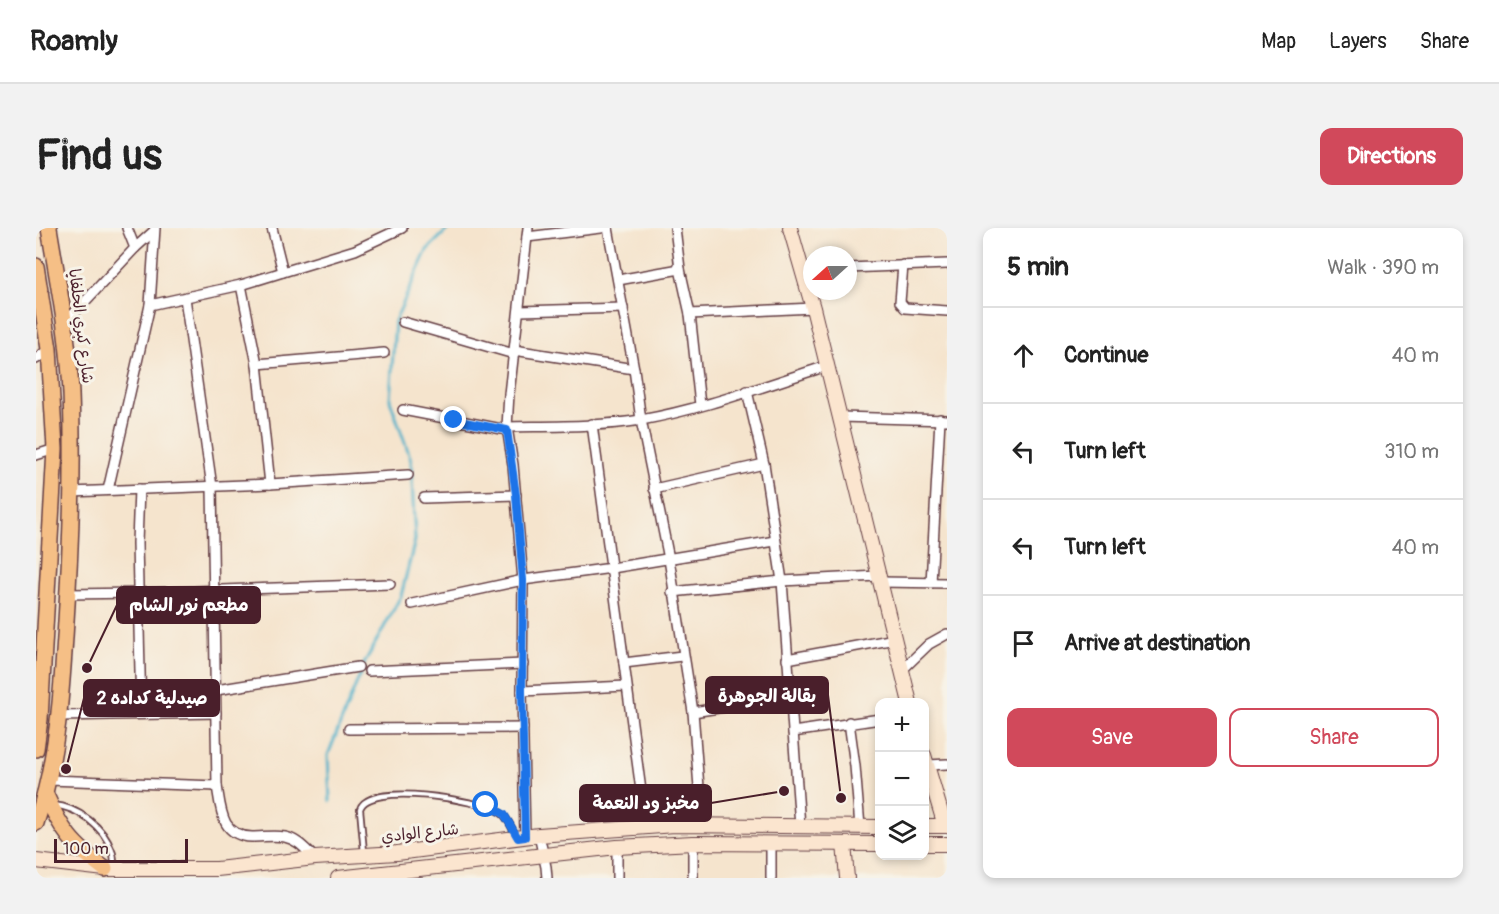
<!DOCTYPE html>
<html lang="en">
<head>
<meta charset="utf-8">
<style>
	:root { --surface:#fff; --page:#f2f2f2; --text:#222; --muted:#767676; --line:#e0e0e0; --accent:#d1495b }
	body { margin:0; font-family:Pangolin,"Playpen Sans Arabic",sans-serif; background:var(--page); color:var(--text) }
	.controls { position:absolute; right:18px; bottom:18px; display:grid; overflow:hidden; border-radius:12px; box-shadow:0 3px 9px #0003 }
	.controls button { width:54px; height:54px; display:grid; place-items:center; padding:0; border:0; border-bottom:2px solid var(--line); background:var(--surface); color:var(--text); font:30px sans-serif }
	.compass { position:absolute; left:767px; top:18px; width:54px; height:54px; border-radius:50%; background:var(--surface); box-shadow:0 3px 9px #0003; rotate:249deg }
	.scale { position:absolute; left:18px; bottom:15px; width:134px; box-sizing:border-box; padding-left:6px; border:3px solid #4a1f2b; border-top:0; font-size:16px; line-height:21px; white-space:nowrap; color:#4a1f2b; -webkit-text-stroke:4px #f7f3e8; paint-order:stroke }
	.stop { position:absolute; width:18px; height:18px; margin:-14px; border:4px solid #1a73e8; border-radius:50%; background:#fff }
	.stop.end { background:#1a73e8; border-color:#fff; box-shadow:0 2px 6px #0008 }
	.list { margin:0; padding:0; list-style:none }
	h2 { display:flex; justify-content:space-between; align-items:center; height:78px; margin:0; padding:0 24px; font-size:26px }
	h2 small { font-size:20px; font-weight:400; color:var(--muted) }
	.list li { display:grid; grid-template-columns:39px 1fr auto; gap:18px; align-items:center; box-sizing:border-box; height:96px; padding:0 24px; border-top:2px solid var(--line) }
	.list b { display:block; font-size:22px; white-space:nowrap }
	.list em { font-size:20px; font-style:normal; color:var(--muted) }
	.actions { display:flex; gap:12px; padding:18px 24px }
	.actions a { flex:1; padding:14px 0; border:2px solid var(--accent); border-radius:12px; text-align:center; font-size:21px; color:var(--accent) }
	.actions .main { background:var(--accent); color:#fff }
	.icon { flex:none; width:33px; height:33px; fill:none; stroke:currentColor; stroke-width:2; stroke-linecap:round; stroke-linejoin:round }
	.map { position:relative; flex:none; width:911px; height:650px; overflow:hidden; border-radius:12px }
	header { display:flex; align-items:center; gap:36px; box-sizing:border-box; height:84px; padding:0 30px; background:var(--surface); border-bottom:2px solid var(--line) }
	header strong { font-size:28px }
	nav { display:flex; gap:33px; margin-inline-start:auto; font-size:21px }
	.intro { display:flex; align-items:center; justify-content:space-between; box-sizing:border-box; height:144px; padding:0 36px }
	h1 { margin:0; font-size:42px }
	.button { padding:15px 27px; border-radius:12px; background:var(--accent); color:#fff; font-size:21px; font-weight:700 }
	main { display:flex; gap:36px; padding:0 36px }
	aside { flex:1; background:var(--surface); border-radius:12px; box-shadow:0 3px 9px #0003 }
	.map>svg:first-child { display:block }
</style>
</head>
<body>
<header>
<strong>Roamly</strong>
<nav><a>Map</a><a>Layers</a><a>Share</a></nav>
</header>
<div class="intro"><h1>Find us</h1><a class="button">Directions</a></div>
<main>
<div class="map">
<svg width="911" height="650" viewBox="0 0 911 650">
	<rect width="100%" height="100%" fill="#f7f3e8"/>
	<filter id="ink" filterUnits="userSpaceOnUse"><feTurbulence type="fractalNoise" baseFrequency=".0167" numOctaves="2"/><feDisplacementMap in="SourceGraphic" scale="12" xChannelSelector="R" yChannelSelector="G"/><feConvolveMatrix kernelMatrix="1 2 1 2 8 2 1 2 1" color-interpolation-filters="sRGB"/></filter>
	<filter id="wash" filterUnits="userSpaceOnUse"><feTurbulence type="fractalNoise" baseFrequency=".008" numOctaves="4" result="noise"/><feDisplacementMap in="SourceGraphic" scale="24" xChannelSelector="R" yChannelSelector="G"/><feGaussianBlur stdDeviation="1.35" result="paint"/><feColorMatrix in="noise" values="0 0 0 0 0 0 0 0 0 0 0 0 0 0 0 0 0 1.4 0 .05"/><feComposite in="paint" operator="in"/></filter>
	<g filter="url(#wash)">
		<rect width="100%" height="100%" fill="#f5e4cd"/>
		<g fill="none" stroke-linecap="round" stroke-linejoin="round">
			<path stroke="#4bb1ca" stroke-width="3" d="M 294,573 L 292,527 L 329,434 L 365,368 L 379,312 L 375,232 L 354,172 L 359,93 L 391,22 L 413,0"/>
		</g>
	</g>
	<g filter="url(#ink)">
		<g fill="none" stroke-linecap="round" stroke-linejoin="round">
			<defs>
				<g id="lane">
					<path d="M 17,577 C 42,579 68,599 76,623 C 78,627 78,633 78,638"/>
					<path d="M 328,624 L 324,581 C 332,553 445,572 465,585 C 472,589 476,601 480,608"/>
				</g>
				<g id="street">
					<path d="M 91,0 L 99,20"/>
					<path d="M 236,0 L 247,44"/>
					<path d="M 572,0 L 598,141 L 605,192 L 633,331 L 657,484 L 666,597"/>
					<path d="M 639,0 L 644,41 L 654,86 L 664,177"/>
					<path d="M 491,9 L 565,0"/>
					<path d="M 867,37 L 864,74 L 869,80 L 911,83"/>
					<path d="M 812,40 L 911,36"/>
					<path d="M 582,52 L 644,41"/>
					<path d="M 205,57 L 221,136 L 234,256"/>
					<path d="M 149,70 L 176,259 L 181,558 C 185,582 185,608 216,609 C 227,609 238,607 249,609 C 261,611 270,622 279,630"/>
					<path d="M 114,77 L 205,57 L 247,44 L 319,22 L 366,0"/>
					<path d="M 484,83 L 587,80"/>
					<path d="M 654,86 L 777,80"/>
					<path d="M 367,94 L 478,126"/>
					<path d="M 29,95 L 99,20 L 118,3"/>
					<path d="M 478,122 L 598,141"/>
					<path d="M 0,131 L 13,121"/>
					<path d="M 221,136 L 348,125"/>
					<path d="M 711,163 L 728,236 L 746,353 L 764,598"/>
					<path d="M 367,182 L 471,202"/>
					<path d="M 804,189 L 911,192"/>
					<path d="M 556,196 L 610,600"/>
					<path d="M 471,199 C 515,198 561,199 605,192 C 668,181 730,157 791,138"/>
					<path d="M 0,227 L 19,221"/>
					<path d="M 103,261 L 101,315 L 105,486"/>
					<path d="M 618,261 L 728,236"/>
					<path d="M 72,262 L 114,77 L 119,0"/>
					<path d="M 35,264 L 234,256 L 372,247"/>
					<path d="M 388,270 L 480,267"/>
					<path d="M 844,354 L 911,355"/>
					<path d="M 895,355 L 904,191"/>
					<path d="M 636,364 L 746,353 L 842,348"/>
					<path d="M 32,366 L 102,365 L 354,356"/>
					<path d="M 376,376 L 487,352 L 576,340 L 739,313"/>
					<path d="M 751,431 L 859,411"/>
					<path d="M 588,435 L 646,428"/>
					<path d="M 866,442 L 893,416 L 911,406"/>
					<path d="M 333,443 L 487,436"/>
					<path d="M 180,462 L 322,439"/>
					<path d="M 486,463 L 590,458"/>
					<path d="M 657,484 L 753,469"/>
					<path d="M 23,488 L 180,485"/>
					<path d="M 813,494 L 819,538 L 824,599"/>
					<path d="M 313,501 L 487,500"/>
					<path d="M 757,504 L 844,491"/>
					<path d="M 892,537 L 911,536"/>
					<path d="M 13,552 L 181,558"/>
					<path d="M 503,607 L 510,639 L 511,650"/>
					<path d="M 489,609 L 486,463 L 487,352 L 477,237 L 471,199 L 473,166 L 492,0"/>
					<path d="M 657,615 L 657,650"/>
					<path d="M 581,619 L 581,650"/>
					<path d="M 735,650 L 735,615"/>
				</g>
				<g id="secondary">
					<path d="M 754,0 L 777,80 L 874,475"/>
					<path d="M 888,527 L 909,598"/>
					<path d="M 888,598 L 911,598"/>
					<path d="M 808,616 L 811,650"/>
					<path d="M 888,616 L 911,616"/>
					<path d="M 0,633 L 69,641 L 181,641 L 279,630 L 361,625 L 503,607 L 639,597 L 844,599"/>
					<path d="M 302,650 L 581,619 L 657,615 L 844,616"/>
				</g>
				<g id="primary">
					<path d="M 0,38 L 13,121 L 19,221 L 4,491 L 0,521"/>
					<path d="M 9,565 C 26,604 36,616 69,641"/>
					<path d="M 0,595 C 22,530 26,461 30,393 C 35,318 38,242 35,166 C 33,110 22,55 13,0"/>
				</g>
			</defs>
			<use href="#lane" stroke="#643d43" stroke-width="8"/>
			<use href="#street" stroke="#643d43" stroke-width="12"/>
			<use href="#secondary" stroke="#643d43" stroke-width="16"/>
			<use href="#primary" stroke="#643d43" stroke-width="18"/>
			<use href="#lane" stroke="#fff" stroke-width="4.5"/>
			<use href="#street" stroke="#fff" stroke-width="9"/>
			<use href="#secondary" stroke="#fbe5cf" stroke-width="14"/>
			<use href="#primary" stroke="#f5bf86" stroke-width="15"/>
		</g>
	</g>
	<g fill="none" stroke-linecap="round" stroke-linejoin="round" filter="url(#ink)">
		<path stroke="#1a73e8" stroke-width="8" d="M 418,192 L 471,202 L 480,267 L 487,352 L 486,463 L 489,609 L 482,610 L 468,586 L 450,577"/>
	</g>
	<g text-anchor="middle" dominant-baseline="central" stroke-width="6" stroke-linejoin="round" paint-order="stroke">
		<g font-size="16" fill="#4a1f2b" stroke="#f7f3e8">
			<text transform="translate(45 98) rotate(83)">شارع كبري الحلفايا</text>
			<text transform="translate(384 605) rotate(-6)">شارع الوادي</text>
		</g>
	</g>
	<path fill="none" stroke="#4a1f2b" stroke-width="2" d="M51 440L81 377M805 570L792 467M30 541L48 470M748 563L675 575"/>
	<g fill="#4a1f2b" stroke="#f7f3e8" stroke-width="2">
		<circle cx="51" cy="440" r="6"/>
		<circle cx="805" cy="570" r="6"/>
		<circle cx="30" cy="541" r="6"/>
		<circle cx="748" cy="563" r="6"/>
	</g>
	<g fill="#4a1f2b" stroke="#4a1f2b" stroke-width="2">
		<rect x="81" y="359" width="143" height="36" rx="6"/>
		<rect x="670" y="449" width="122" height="36" rx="6"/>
		<rect x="48" y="452" width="135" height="36" rx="6"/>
		<rect x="544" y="557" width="131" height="36" rx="6"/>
	</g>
	<g font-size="18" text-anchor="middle" font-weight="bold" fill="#fff">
		<text x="153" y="383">مطعم نور الشام</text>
		<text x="731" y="474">بقالة الجوهرة</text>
		<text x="116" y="476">صيدلية كداده 2</text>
		<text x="610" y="581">مخبز ود النعمة</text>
	</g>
</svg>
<div class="controls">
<button>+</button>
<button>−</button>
<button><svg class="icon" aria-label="layers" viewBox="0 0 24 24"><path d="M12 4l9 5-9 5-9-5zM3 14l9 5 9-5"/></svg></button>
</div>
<svg class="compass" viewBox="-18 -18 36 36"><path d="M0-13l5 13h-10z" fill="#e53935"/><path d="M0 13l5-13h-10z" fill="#767676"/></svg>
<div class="scale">100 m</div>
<div class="stop" style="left:450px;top:577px"></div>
<div class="stop end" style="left:418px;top:192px"></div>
</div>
<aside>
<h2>5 min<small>Walk · 390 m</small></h2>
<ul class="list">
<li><svg class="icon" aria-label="ahead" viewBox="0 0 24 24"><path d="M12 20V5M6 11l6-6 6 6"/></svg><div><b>Continue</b></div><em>40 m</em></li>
<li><svg class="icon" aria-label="left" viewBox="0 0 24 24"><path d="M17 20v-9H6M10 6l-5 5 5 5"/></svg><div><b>Turn left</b></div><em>310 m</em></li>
<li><svg class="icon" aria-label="left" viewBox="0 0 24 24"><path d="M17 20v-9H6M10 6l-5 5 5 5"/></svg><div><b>Turn left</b></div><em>40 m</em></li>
<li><svg class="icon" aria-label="arrive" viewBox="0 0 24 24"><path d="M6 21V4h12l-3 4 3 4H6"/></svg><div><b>Arrive at destination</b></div></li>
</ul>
<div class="actions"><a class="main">Save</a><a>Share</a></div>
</aside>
</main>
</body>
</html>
